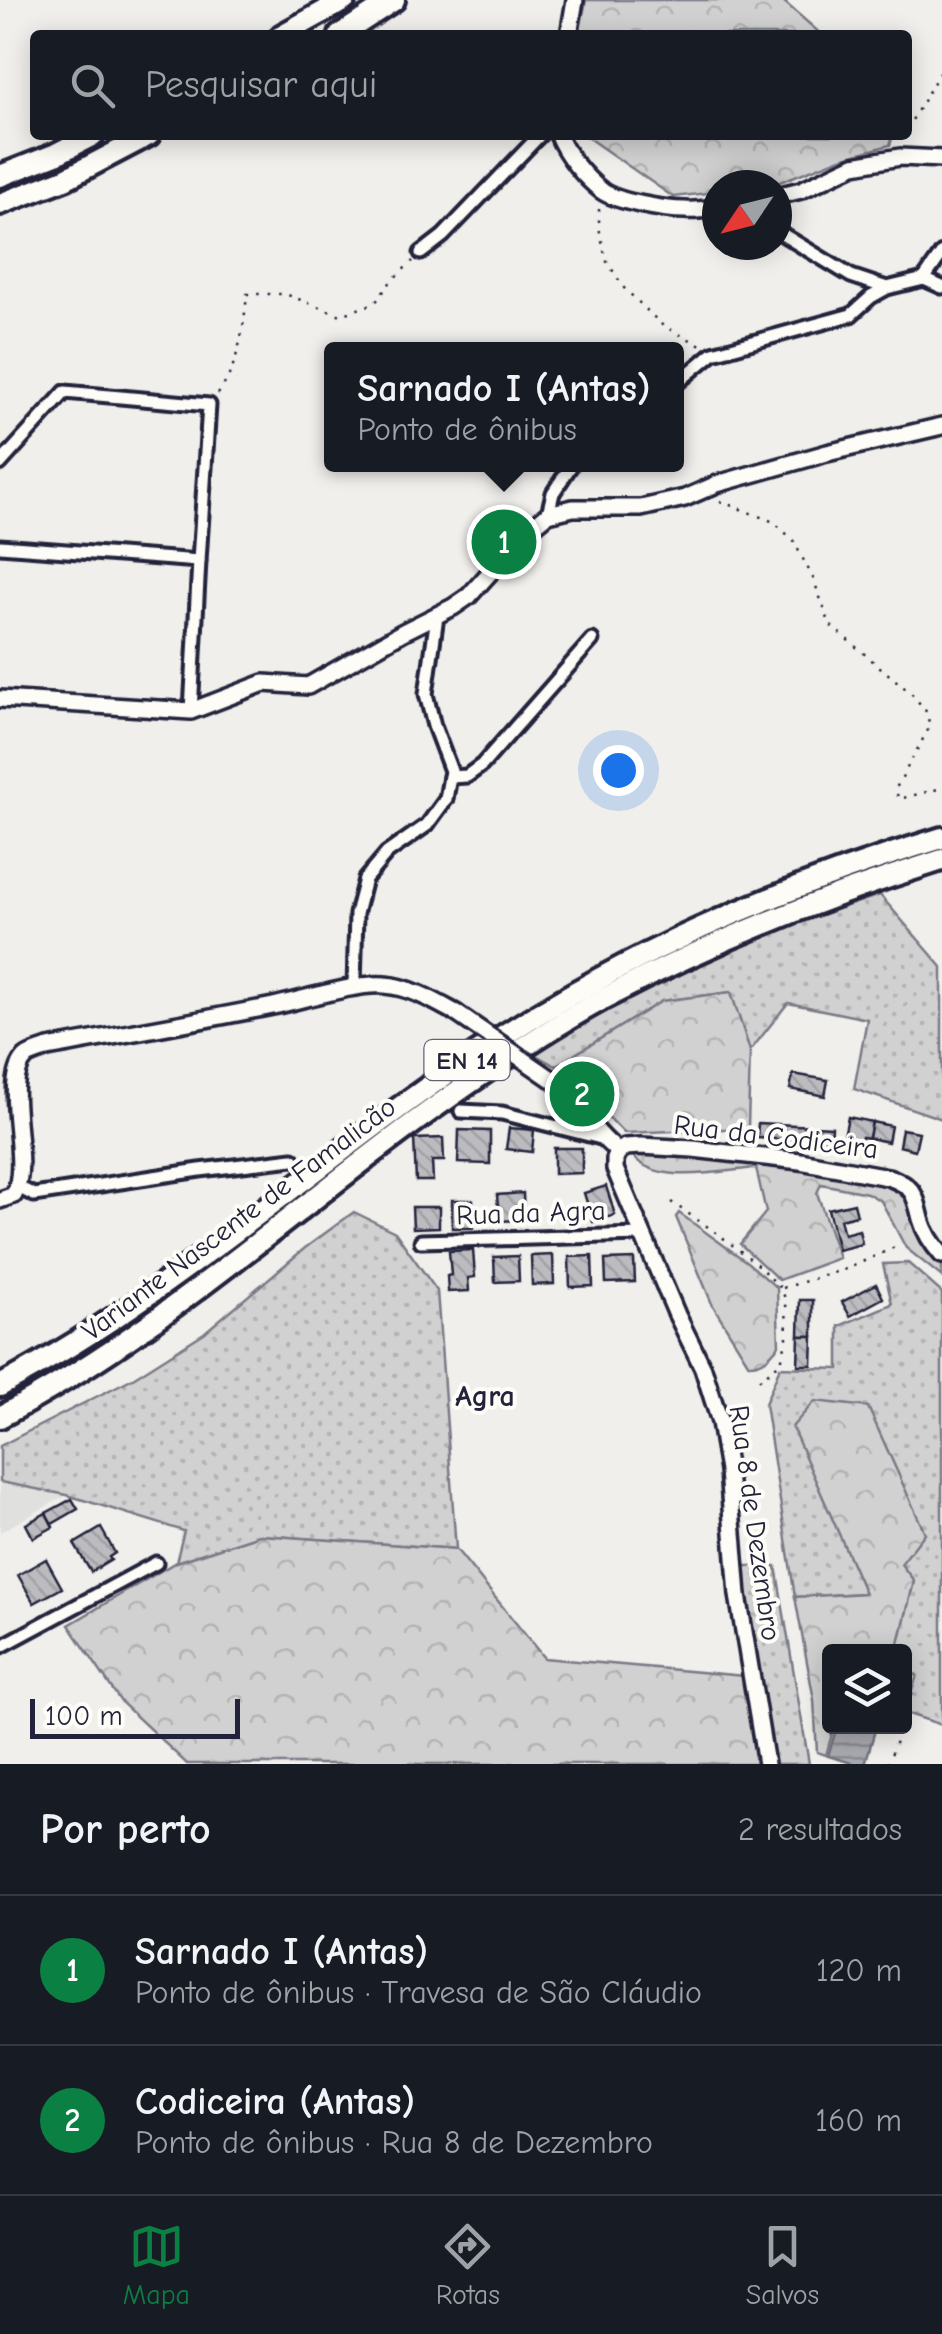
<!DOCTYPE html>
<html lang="pt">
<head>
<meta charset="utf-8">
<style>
	:root { --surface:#171b24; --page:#242831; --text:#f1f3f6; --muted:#9ea1a6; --line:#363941; --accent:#0b8043 }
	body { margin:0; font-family:"Comic Neue",sans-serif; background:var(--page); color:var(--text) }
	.controls { position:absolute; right:30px; bottom:30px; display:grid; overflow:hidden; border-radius:10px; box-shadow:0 5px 25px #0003 }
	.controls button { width:90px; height:90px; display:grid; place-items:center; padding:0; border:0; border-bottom:2px solid var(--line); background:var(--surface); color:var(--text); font:50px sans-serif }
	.compass { position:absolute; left:702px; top:170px; width:90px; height:90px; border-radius:50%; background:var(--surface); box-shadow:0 5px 25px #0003; rotate:235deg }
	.scale { position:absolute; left:30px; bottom:25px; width:210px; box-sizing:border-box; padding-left:10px; border:5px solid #22223b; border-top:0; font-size:28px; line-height:35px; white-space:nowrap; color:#22223b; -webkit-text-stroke:8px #fdfcf7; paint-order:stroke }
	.you { position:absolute; left:618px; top:770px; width:35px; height:35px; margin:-25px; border:8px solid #fff; border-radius:50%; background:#1a73e8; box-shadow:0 0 0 15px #1a73e833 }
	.badge { display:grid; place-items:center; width:65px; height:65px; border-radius:50%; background:var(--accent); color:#fff; font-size:32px; font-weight:700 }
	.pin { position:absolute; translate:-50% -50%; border:5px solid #fff; box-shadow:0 2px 10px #0006 }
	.popup { position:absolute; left:324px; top:342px; width:360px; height:130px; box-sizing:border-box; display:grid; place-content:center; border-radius:10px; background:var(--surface); filter:drop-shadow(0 2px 8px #0005); font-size:32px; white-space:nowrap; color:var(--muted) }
	.popup b { font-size:38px; color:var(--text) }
	.popup::after { content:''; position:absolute; left:50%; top:100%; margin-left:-20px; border:20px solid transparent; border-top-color:var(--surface) }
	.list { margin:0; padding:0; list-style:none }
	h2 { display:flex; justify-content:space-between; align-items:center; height:130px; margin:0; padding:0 40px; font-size:42px }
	h2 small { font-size:32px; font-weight:400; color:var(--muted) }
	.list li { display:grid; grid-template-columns:65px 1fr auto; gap:30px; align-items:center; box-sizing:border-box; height:150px; padding:0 40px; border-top:2px solid var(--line) }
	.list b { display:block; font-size:38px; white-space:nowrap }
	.list p { margin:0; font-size:32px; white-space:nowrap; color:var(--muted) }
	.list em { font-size:32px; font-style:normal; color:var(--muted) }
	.icon { flex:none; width:55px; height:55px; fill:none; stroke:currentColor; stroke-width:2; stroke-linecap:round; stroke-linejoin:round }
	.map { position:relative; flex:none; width:942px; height:1764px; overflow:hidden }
	.search { position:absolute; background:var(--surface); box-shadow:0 5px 25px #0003; left:30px; right:30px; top:30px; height:110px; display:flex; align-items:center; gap:25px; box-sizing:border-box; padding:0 35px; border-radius:10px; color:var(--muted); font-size:38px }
	.sheet { height:430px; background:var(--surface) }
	nav { display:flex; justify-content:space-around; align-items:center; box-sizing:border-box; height:140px; border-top:2px solid var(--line); background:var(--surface); font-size:28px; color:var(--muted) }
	nav a { display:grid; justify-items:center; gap:5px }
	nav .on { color:var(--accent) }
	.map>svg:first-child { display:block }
</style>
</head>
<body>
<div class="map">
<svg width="942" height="1764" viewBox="0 0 942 1764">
	<defs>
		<pattern id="grass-dots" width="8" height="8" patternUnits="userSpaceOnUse" patternTransform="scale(2.5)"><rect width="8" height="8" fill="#d2d1d1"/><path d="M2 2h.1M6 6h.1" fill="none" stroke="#b4b3b4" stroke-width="1.8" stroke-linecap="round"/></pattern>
		<pattern id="forest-crowns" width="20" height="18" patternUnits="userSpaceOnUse" patternTransform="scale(2.5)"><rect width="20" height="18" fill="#d2d1d1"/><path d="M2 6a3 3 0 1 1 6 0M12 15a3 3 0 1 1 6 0" fill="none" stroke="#b4b3b4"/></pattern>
		<pattern id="water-rules" width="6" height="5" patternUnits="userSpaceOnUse" patternTransform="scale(2.5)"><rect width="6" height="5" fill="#a9a9b0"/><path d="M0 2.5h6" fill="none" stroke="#898990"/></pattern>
		<pattern id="building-back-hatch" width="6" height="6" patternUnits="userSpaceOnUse" patternTransform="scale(2.5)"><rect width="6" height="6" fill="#bcbcc0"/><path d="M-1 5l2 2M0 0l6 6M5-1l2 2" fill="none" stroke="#a1a1a6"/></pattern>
	</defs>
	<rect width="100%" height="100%" fill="#f0efec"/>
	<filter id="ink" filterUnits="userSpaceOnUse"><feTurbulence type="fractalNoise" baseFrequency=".01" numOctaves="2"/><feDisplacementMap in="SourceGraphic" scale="20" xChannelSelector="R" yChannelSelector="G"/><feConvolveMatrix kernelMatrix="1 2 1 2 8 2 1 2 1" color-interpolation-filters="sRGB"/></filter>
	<g filter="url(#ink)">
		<path fill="#e0e0df" d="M 0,1482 L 67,1495 L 0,1532 Z"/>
		<g fill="url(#grass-dots)" stroke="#7a7a86" stroke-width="2.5">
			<path d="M 880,895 L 942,967 L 942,1119 L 854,1089 L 867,1019 L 788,1003 L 750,1051 L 730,992 L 662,1001 L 556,1066 L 532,1053 C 639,983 759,934 880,895 Z"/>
			<path d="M 354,1212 L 395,1232 L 437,1291 L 456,1549 L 260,1535 L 176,1562 L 184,1531 L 67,1495 L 0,1482 L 0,1446 L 133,1378 L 204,1333 L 305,1248 Z"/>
			<path d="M 908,1263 L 942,1293 L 942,1725 L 905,1713 L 917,1675 L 905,1671 L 904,1652 L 897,1651 L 914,1581 L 793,1427 L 865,1593 L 795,1597 L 765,1404 L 780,1367 L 839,1369 L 839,1326 L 892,1304 L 883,1264 Z"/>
			<path d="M 741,1566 L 776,1566 L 809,1764 L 774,1764 L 757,1676 Z"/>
		</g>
		<g fill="url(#forest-crowns)" stroke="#7a7a86" stroke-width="2.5">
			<path d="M 586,0 L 782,0 L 822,35 L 579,35 Z"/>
			<path d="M 584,135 L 893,135 L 890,145 L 841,158 L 772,185 L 717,185 L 717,192 L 673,197 Z"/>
			<path d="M 731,992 L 750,1051 L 748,1128 L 624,1133 L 571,1079 L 556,1066 L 662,1001 Z"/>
			<path d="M 637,1152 L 785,1167 L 885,1185 C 923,1202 915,1235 942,1264 L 942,1277 L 906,1248 L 881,1201 L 867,1193 L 821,1184 L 817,1193 L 839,1258 L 779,1280 L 740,1244 L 766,1212 L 756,1168 C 721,1171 657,1186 633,1156 Z"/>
			<path d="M 679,1213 L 747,1262 L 777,1288 L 779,1345 C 770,1356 764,1364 749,1364 L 712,1304 L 676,1217 Z"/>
			<path d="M 815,1401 L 868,1407 L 925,1533 L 901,1564 L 914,1581 L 897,1651 L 830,1652 L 830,1726 L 834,1727 L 826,1755 L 817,1752 L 814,1700 L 795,1597 L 865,1593 L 792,1427 Z"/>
			<path d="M 260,1535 L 456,1549 L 544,1658 L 744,1676 L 759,1764 L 187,1764 L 121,1702 L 69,1625 L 176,1562 Z"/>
		</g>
		<path fill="url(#water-rules)" stroke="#737381" stroke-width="2.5" d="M 837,1727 L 876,1727 L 865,1764 L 855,1764 L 828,1756 Z"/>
		<g fill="url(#building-back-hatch)" stroke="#22223b" stroke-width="2.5">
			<path d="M 793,1074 L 828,1080 L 825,1096 L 790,1089 Z"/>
			<path d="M 848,1117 L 872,1122 L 869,1138 L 862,1137 L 860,1144 L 843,1141 Z"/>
			<path d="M 872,1122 L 891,1126 L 888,1142 L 869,1138 Z"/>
			<path d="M 758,1123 L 832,1127 L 831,1142 L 757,1138 Z"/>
			<path d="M 509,1128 L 534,1130 L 532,1152 L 506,1149 Z"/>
			<path d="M 902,1129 L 919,1132 L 915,1150 L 899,1146 Z"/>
			<path d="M 459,1130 L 490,1131 L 490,1164 L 458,1163 Z"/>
			<path d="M 443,1138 L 444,1161 L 432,1161 L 433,1181 L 416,1181 L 414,1139 Z"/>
			<path d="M 554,1148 L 582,1148 L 582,1173 L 554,1174 Z"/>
			<path d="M 606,1186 L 615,1215 L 593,1222 L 584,1193 Z"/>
			<path d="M 523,1193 L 524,1220 L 499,1221 L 497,1195 Z"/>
			<rect x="452" y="1200" width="21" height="28"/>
			<path d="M 854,1203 L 857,1215 L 840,1219 L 844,1234 L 859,1230 L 862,1244 L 838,1250 L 828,1209 Z"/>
			<path d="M 412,1207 L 439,1207 L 439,1227 L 413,1228 Z"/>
			<path d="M 473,1250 L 475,1277 L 468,1278 L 469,1291 L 448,1292 L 447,1276 L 451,1275 L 449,1251 Z"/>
			<path d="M 553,1255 L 554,1284 L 532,1285 L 531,1256 Z"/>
			<path d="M 518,1256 L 519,1281 L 495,1282 L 494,1257 Z"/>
			<path d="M 592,1256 L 593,1286 L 570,1287 L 569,1257 Z"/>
			<path d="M 634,1259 L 635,1282 L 606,1283 L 605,1260 Z"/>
			<path d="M 876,1284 L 883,1298 L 850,1316 L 842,1302 Z"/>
			<path d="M 800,1300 L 813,1300 L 813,1336 L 799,1336 Z"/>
			<path d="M 799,1336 L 813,1336 L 812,1365 L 798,1365 Z"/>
			<path d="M 72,1499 L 78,1509 L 52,1524 L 46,1513 Z"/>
			<path d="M 46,1513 L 53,1527 L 33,1538 L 26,1524 Z"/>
			<path d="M 101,1528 L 115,1553 L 109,1557 L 111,1560 L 91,1572 L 74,1544 Z"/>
			<path d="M 46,1559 L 62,1588 L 34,1603 L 18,1575 Z"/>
		</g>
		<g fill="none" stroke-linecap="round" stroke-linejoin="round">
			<defs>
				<g id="street">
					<path d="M 777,231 L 851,276 L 887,288"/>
					<path d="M 421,253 L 443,236 L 540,135"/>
					<path d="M 924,279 L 942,253"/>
					<path d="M 676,384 L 713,353 L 851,315 L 871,297 L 887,288 L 924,279 L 942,287"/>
					<path d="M 0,464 L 65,392 L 209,405 L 199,561"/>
					<path d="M 548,514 L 553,493 L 572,464"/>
					<path d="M 0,546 L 199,561 L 191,711"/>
					<path d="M 450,777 L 467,776 L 482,765 L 592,640"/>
					<path d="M 354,987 L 356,914 L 365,879 L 387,853 L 427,825 L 446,799 L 451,771 L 434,726 L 426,694 L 437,616"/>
					<path d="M 461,1111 L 502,1113 L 601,1138"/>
					<path d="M 18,1187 L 34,1195 L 200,1170 L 293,1159"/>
					<path d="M 421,1241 L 642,1235"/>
					<path d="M 0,1647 L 156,1563"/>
				</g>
				<g id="secondary">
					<path d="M 569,35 L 575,0"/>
					<path d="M 558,135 C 567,156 584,177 602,191 C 617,202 666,210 685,210 C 696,211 707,209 717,208"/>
					<path d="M 777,196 L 801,190 L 854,165 L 900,157 L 942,159"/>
					<path d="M 0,699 L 191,711 L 264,683 L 308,686 L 403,632 L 453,607 L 469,596 L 526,532 L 548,514 L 573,508 L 641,508 L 685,498 L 717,484 L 827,453 L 942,426"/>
					<path d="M 553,1080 C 577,1103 593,1132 619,1152"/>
					<path d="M 619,1152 L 615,1159 L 615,1169 L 677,1315 L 703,1368 L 720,1422 L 728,1471 L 738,1595 L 766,1764"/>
					<path d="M 619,1152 L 625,1147 L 641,1146 L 693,1149 L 800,1161 L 888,1177 C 914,1186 915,1194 921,1219 C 925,1233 933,1245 942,1255"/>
					<path d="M 0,1200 L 14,1195 C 32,1160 0,1082 26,1057 C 31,1053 41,1051 48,1048 C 123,1034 198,1021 273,1006 C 303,1000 357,982 385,985 C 411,987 434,1001 456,1013"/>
				</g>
				<g id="highway">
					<path d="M 282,35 L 345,0"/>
					<path d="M 340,35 L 394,0"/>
					<path d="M 0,176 L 56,154 L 93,135"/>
					<path d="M 0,204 L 65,179 L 149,135"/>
					<path d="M 0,1386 C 172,1295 316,1161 477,1053 C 622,955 775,889 942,838"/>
					<path d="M 0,1417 C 156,1335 285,1216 427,1113 C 483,1073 544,1031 605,998 C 713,941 826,896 942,860"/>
				</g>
			</defs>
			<use href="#street" stroke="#22223b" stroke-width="19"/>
			<use href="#secondary" stroke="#22223b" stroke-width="22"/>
			<use href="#highway" stroke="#22223b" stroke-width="28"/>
			<g stroke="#22223b" stroke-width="2.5" stroke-dasharray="2.5 8" stroke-linecap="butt">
				<path d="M 907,129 L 942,68"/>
				<path d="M 599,209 L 599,227 L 606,260 L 624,288 L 663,326 L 701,345"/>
				<path d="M 218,394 C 238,367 244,327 247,294 L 285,294 L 341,315 L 375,303 L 392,280 L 413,261"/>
				<path d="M 720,501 L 774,522 L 793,540 L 813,578 L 830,625 L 912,694 L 928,714 L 929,728 L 895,790 L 899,799 L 942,788"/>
				<path d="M 671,1202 L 714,1231 L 752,1260 L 781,1288 L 786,1301 L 787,1338 L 781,1362 L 756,1382"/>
				<path d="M 783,1288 L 849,1268 L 895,1247"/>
				<path d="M 904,1715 L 913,1691"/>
				<path d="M 888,1764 L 901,1726"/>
			</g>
			<use href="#street" stroke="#fdfcf7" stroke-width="11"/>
			<use href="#secondary" stroke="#fdfcf7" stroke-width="15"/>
			<use href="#highway" stroke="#fdfcf7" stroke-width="20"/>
			<defs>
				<path id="secondary-bridge" d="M 456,1013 L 553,1080"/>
			</defs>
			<use href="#secondary-bridge" stroke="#22223b" stroke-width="22" stroke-linecap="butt"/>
			<use href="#secondary-bridge" stroke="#fdfcf7" stroke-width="15"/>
		</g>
	</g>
	<g text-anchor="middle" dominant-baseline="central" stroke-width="8" stroke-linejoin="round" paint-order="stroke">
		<rect fill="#fdfcf7" stroke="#646373" stroke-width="2.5" x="424.5" y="1040" width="85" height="40" rx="8"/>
		<g font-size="25" font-weight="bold" fill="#22223b">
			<text x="467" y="1060">EN 14</text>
		</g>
		<g font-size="28" fill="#22223b" stroke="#fdfcf7">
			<text transform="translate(776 1137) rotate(7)">Rua da Codiceira</text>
			<text transform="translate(531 1213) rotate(-2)">Rua da Agra</text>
			<text transform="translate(239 1219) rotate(-37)">Variante Nascente de Famalicão</text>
			<text transform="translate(755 1523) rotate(82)">Rua 8 de Dezembro</text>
		</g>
		<g font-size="30" font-weight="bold" fill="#22223b" stroke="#fdfcf7">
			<text x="485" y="1396">Agra</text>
		</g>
	</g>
</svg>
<div class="controls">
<button><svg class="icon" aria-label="layers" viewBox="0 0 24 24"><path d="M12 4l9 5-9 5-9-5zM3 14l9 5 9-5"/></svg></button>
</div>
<svg class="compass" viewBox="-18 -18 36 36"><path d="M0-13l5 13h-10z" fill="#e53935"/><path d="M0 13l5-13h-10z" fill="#9ea1a6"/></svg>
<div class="scale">100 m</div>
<div class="you"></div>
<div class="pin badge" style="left:504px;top:542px">1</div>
<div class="popup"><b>Sarnado I (Antas)</b>Ponto de ônibus</div>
<div class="pin badge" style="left:582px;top:1094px">2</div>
<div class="search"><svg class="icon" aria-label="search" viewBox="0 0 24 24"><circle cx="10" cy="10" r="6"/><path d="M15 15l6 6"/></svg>Pesquisar aqui</div>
</div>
<section class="sheet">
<h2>Por perto<small>2 resultados</small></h2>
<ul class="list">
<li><span class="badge">1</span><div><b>Sarnado I (Antas)</b><p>Ponto de ônibus · Travesa de São Cláudio</p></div><em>120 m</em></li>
<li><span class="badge">2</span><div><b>Codiceira (Antas)</b><p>Ponto de ônibus · Rua 8 de Dezembro</p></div><em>160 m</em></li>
</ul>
</section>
<nav>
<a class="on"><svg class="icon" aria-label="map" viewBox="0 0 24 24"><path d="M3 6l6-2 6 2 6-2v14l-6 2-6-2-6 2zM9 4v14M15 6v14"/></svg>Mapa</a>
<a><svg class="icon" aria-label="directions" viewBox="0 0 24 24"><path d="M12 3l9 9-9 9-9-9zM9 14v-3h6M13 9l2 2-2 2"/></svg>Rotas</a>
<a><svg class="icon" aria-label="saved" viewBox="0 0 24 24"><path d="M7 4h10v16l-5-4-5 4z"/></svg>Salvos</a>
</nav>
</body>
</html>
